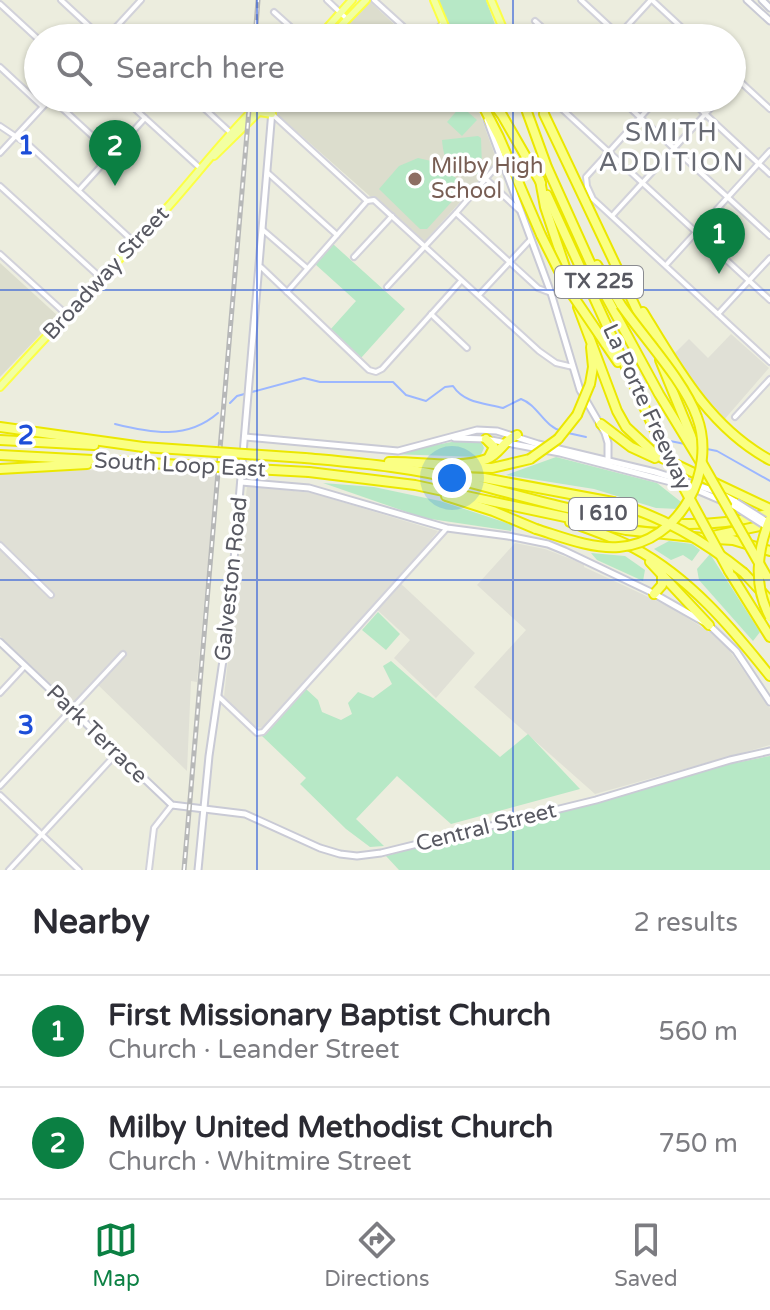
<!DOCTYPE html>
<html lang="en">
<head>
<meta charset="utf-8">
<style>
	:root { --surface:#fff; --page:#f7f7f7; --text:#2b2b33; --muted:#7c7c81; --line:#e1e1e2; --accent:#0b8043 }
	body { margin:0; font-family:"Varela Round",sans-serif; background:var(--page); color:var(--text) }
	.you { position:absolute; left:452px; top:478px; width:28px; height:28px; margin:-20px; border:6px solid #fff; border-radius:50%; background:#1a73e8; box-shadow:0 0 0 12px #1a73e833 }
	.badge { display:grid; place-items:center; width:52px; height:52px; border-radius:50%; background:var(--accent); color:#fff; font-size:26px; font-weight:700 }
	.pin { position:absolute; translate:-50% -66px; filter:drop-shadow(0 2px 4px #0008) }
	.pin::after { content:''; position:absolute; top:42px; width:28px; height:24px; background:inherit; clip-path:polygon(0 0,100% 0,50% 100%) }
	.list { margin:0; padding:0; list-style:none }
	h2 { display:flex; justify-content:space-between; align-items:center; height:104px; margin:0; padding:0 32px; font-size:34px }
	h2 small { font-size:26px; font-weight:400; color:var(--muted) }
	.list li { display:grid; grid-template-columns:52px 1fr auto; gap:24px; align-items:center; box-sizing:border-box; height:112px; padding:0 32px; border-top:2px solid var(--line) }
	.list b { display:block; font-size:30px; white-space:nowrap }
	.list p { margin:0; font-size:26px; white-space:nowrap; color:var(--muted) }
	.list em { font-size:26px; font-style:normal; color:var(--muted) }
	.icon { flex:none; width:44px; height:44px; fill:none; stroke:currentColor; stroke-width:2; stroke-linecap:round; stroke-linejoin:round }
	.map { position:relative; flex:none; width:770px; height:870px; overflow:hidden }
	.search { position:absolute; background:var(--surface); box-shadow:0 2px 6px #0004; left:24px; right:24px; top:24px; height:88px; display:flex; align-items:center; gap:20px; box-sizing:border-box; padding:0 28px; border-radius:44px; color:var(--muted); font-size:30px }
	.sheet { height:328px; background:var(--surface) }
	nav { display:flex; justify-content:space-around; align-items:center; box-sizing:border-box; height:112px; border-top:2px solid var(--line); background:var(--surface); font-size:22px; color:var(--muted) }
	nav a { display:grid; justify-items:center; gap:4px }
	nav .on { color:var(--accent) }
	.map>svg:first-child { display:block }
</style>
</head>
<body>
<div class="map">
<svg width="770" height="870" viewBox="0 0 770 870">
	<rect width="100%" height="100%" fill="#ecedde"/>
	<g fill="#e0e0d6">
		<path d="M 731,334 L 769,368 L 723,421 L 706,403 L 672,356 L 689,339 L 708,358 Z"/>
		<path d="M 86,470 L 216,473 L 197,682 L 191,681 L 187,771 L 95,682 L 72,704 L 0,636 L 0,474 Z"/>
		<path d="M 247,486 L 312,493 L 438,531 L 397,580 L 475,653 L 436,698 L 394,658 L 410,640 L 373,606 L 263,728 L 254,727 L 224,697 Z"/>
		<path d="M 515,543 L 545,549 L 584,564 L 584,567 L 670,607 L 711,633 L 729,650 L 770,708 L 770,745 L 595,794 L 474,687 L 526,630 L 477,585 Z"/>
	</g>
	<g fill="#dcddcd">
		<path d="M 368,0 L 409,38 L 333,38 Z"/>
		<path d="M 280,98 L 474,98 L 497,161 L 423,243 L 277,114 Z"/>
		<path d="M 0,263 L 58,316 L 0,377 Z"/>
	</g>
	<g fill="#b7e8c6">
		<path d="M 438,0 L 486,0 L 500,38 L 456,38 Z"/>
		<path d="M 461,106 L 477,120 L 462,136 L 447,122 Z"/>
		<path d="M 478,136 L 481,138 L 482,168 L 478,174 C 452,174 444,165 442,140 Z"/>
		<path d="M 418,158 L 440,163 L 465,187 L 427,229 L 420,229 L 379,189 L 399,166 Z"/>
		<path d="M 333,244 L 405,309 L 361,358 L 330,330 L 356,301 L 315,264 Z"/>
		<path d="M 462,440 L 481,441 L 484,448 L 480,457 L 389,454 Z"/>
		<path d="M 556,457 L 657,483 L 685,505 L 679,509 L 656,508 L 594,489 L 506,475 Z"/>
		<path d="M 323,483 L 374,487 L 440,501 L 513,525 L 511,531 L 424,518 Z"/>
		<path d="M 669,541 L 692,544 L 700,550 L 692,561 L 683,555 L 671,560 L 654,549 Z"/>
		<path d="M 591,553 L 625,556 L 645,570 L 643,581 L 597,560 Z"/>
		<path d="M 710,554 L 760,632 L 753,641 L 699,580 L 697,569 Z"/>
		<path d="M 378,612 L 400,634 L 386,650 L 362,630 Z"/>
		<path d="M 391,661 L 500,757 L 528,734 L 580,789 L 451,824 L 397,776 L 356,819 L 384,846 L 370,847 L 346,829 L 300,784 L 306,778 L 262,736 L 306,689 L 318,700 L 322,712 L 341,720 L 352,714 L 348,703 L 358,692 L 373,698 L 392,684 L 383,666 Z"/>
		<path d="M 770,756 L 770,870 L 399,870 L 386,856 L 730,764 Z"/>
	</g>
	<g fill="none" stroke-linecap="round" stroke-linejoin="round">
		<g stroke="#9cb7ff" stroke-width="2">
			<path d="M 230,403 L 237,396 L 304,378 L 320,382 L 393,382 L 406,395 L 426,401 L 445,387 L 453,386 C 464,403 484,403 503,408 L 521,399 C 538,405 544,427 562,431"/>
			<path d="M 115,424 C 152,433 187,440 218,413"/>
			<path d="M 568,433 L 586,437"/>
			<path d="M 670,441 L 685,444"/>
			<path d="M 707,449 L 717,451 L 770,481"/>
		</g>
		<defs>
			<g id="street">
				<path d="M 61,0 L 102,38"/>
				<path d="M 327,0 L 347,19"/>
				<path d="M 374,0 L 416,38"/>
				<path d="M 581,0 L 622,38"/>
				<path d="M 652,0 L 693,38"/>
				<path d="M 0,4 L 38,39"/>
				<path d="M 274,12 L 303,38"/>
				<path d="M 535,21 L 554,38"/>
				<path d="M 116,27 L 128,38"/>
				<path d="M 106,38 L 141,0"/>
				<path d="M 428,38 L 443,23"/>
				<path d="M 616,38 L 651,0"/>
				<path d="M 0,67 L 42,106"/>
				<path d="M 732,74 L 770,109"/>
				<path d="M 732,85 L 738,79"/>
				<path d="M 51,98 L 112,154"/>
				<path d="M 123,98 L 201,169"/>
				<path d="M 193,98 L 232,134"/>
				<path d="M 550,98 L 770,300"/>
				<path d="M 619,98 L 770,236"/>
				<path d="M 658,98 L 586,177 L 587,186 L 593,199 L 770,362"/>
				<path d="M 688,98 L 770,174"/>
				<path d="M 544,113 L 559,98"/>
				<path d="M 272,114 L 367,201 L 374,200 L 539,351 L 556,363 L 573,367"/>
				<path d="M 0,126 L 30,146 L 134,242"/>
				<path d="M 0,153 L 51,98"/>
				<path d="M 268,173 L 337,235"/>
				<path d="M 486,179 L 519,210"/>
				<path d="M 0,186 L 101,278"/>
				<path d="M 79,190 L 145,118"/>
				<path d="M 456,213 L 538,288 L 551,293"/>
				<path d="M 612,216 L 720,98"/>
				<path d="M 263,230 L 307,268"/>
				<path d="M 0,254 L 66,314"/>
				<path d="M 354,257 L 392,216"/>
				<path d="M 666,265 L 770,151"/>
				<path d="M 261,267 L 369,370 L 376,372 L 382,369 L 461,281"/>
				<path d="M 387,287 L 456,213 L 502,160"/>
				<path d="M 287,292 L 367,201"/>
				<path d="M 479,295 L 531,239"/>
				<path d="M 431,314 L 467,348"/>
				<path d="M 718,314 L 770,258"/>
				<path d="M 735,417 L 770,379"/>
				<path d="M 0,545 L 51,595"/>
				<path d="M 0,693 L 25,666"/>
				<path d="M 219,697 L 257,733 L 263,732 L 447,528"/>
				<path d="M 0,786 L 123,654"/>
				<path d="M 0,795 L 79,870"/>
				<path d="M 9,870 L 117,753"/>
				<path d="M 149,870 L 154,828 L 172,805"/>
			</g>
			<g id="secondary">
				<path d="M 747,0 L 770,21"/>
				<path d="M 762,0 L 770,8"/>
				<path d="M 536,98 L 544,114"/>
				<path d="M 487,120 L 551,293 L 580,390 L 605,433 L 608,443 L 608,464"/>
				<path d="M 245,437 L 398,451 L 477,430 L 497,431 L 538,444 L 655,472 L 718,492 L 736,502"/>
				<path d="M 454,438 L 486,439 L 560,453 L 682,485"/>
				<path d="M 241,482 L 309,488 L 447,528 L 508,536 L 548,544 L 565,551 L 651,592 L 709,625 L 736,651 L 770,702"/>
				<path d="M 692,488 L 734,506"/>
				<path d="M 0,642 L 172,805 L 245,814 L 320,848 L 340,854 L 357,856 L 381,853 L 596,800 L 730,760 L 770,751"/>
				<path d="M 198,870 L 209,756 L 229,619 L 273,99"/>
			</g>
			<g id="primary">
				<path d="M 434,0 L 450,38"/>
				<path d="M 491,0 L 507,38"/>
				<path d="M 318,38 L 352,0"/>
				<path d="M 329,38 L 366,0"/>
				<path d="M 259,112 L 272,114"/>
				<path d="M 214,156 L 273,98"/>
				<path d="M 0,387 C 55,326 112,268 167,208 C 200,171 229,132 265,98"/>
			</g>
			<g id="highway">
				<path d="M 479,98 L 499,137 L 541,235"/>
				<path d="M 489,98 L 502,115 L 541,183"/>
				<path d="M 522,98 L 547,167 L 602,289 L 659,394 L 701,463"/>
				<path d="M 544,114 L 653,344"/>
				<path d="M 540,180 L 545,207 L 574,294"/>
				<path d="M 547,195 L 641,400"/>
				<path d="M 597,265 L 621,305"/>
				<path d="M 578,307 L 617,411 L 626,427 L 656,455 L 770,509"/>
				<path d="M 643,312 C 677,368 710,428 770,460"/>
				<path d="M 605,343 L 618,362"/>
				<path d="M 660,360 L 696,448"/>
				<path d="M 590,384 L 593,367 L 591,347"/>
				<path d="M 601,424 L 631,447 L 655,458"/>
				<path d="M 0,427 L 143,447"/>
				<path d="M 486,439 L 494,447 L 489,457"/>
				<path d="M 558,439 L 577,415"/>
				<path d="M 0,440 L 94,445"/>
				<path d="M 0,455 L 148,463"/>
				<path d="M 305,458 C 358,463 411,467 463,481 C 560,506 670,543 770,513"/>
				<path d="M 389,462 C 420,461 457,470 487,459 C 500,454 504,440 517,435"/>
				<path d="M 464,467 L 492,468 L 530,459"/>
				<path d="M 0,469 L 87,464"/>
				<path d="M 309,472 L 415,485 L 626,530 L 703,538 L 769,524"/>
				<path d="M 460,477 L 484,478 L 613,502"/>
				<path d="M 446,496 L 493,511 L 536,529"/>
				<path d="M 570,522 C 591,530 613,537 634,548 C 690,578 731,627 770,676"/>
				<path d="M 716,539 L 733,540 L 770,551"/>
				<path d="M 650,562 L 709,625"/>
				<path d="M 729,571 L 770,637"/>
				<path d="M 744,573 L 770,601"/>
				<path d="M 654,594 L 662,585 L 662,574"/>
			</g>
		</defs>
		<use href="#street" stroke="#d2d2da" stroke-width="8"/>
		<use href="#secondary" stroke="#c9cad5" stroke-width="9"/>
		<use href="#primary" stroke="#fcff45" stroke-width="10"/>
		<use href="#highway" stroke="#ebe700" stroke-width="12"/>
		<use href="#street" stroke="#fff" stroke-width="4"/>
		<use href="#secondary" stroke="#fff" stroke-width="5"/>
		<use href="#primary" stroke="#f2ffa1" stroke-width="6"/>
		<use href="#highway" stroke="#faff83" stroke-width="8"/>
		<defs>
			<g id="rail">
				<path d="M 255,38 L 258,0"/>
				<path d="M 184,870 L 250,98"/>
			</g>
		</defs>
		<use href="#rail" stroke="#b7b8b8" stroke-width="5"/>
		<use href="#rail" stroke="#fff" stroke-width="2" stroke-dasharray="6" stroke-linecap="butt"/>
		<defs>
			<g id="secondary-bridge">
				<path d="M 736,502 L 769,523"/>
				<path d="M 734,506 L 767,527"/>
			</g>
			<g id="highway-bridge">
				<path d="M 541,235 L 567,287 L 605,343"/>
				<path d="M 641,400 L 665,453 L 729,571"/>
				<path d="M 577,415 L 590,384"/>
				<path d="M 143,447 L 305,458"/>
				<path d="M 530,459 L 558,439"/>
				<path d="M 148,463 L 309,472"/>
				<path d="M 702,463 L 767,577"/>
				<path d="M 613,502 C 663,517 703,540 744,573"/>
				<path d="M 770,519 C 757,550 753,586 770,617"/>
				<path d="M 536,529 C 562,537 591,549 619,547 C 680,542 717,471 697,417 C 685,382 643,337 621,305"/>
			</g>
		</defs>
		<use href="#secondary-bridge" stroke="#c9cad5" stroke-width="9" stroke-linecap="butt"/>
		<use href="#highway-bridge" stroke="#ebe700" stroke-width="12" stroke-linecap="butt"/>
		<use href="#secondary-bridge" stroke="#fff" stroke-width="5"/>
		<use href="#highway-bridge" stroke="#faff83" stroke-width="8"/>
	</g>
	<path fill="none" stroke="#1d4ed8" stroke-width="2" stroke-opacity="0.55" d="M 257,0 L 257,38M 513,0 L 513,38M 257,98 L 257,870M 513,98 L 513,870M 0,290 L 770,290M 0,580 L 770,580"/>
	<circle fill="#8d6e63" stroke="#fff" stroke-width="3" cx="415" cy="179" r="8"/>
	<g text-anchor="middle" dominant-baseline="central" stroke-width="7" stroke-linejoin="round" paint-order="stroke">
		<g fill="#fff" stroke="#8a8b91" stroke-width="2">
			<rect x="555" y="266" width="88" height="32" rx="6"/>
			<rect x="569" y="498" width="68" height="32" rx="6"/>
		</g>
		<g font-size="20" font-weight="bold" fill="#585962">
			<text x="599" y="282">TX 225</text>
			<text x="603" y="514">I 610</text>
		</g>
		<g font-size="22" fill="#785e54" stroke="#fff" text-anchor="start">
			<text x="431" y="166">Milby High<tspan x="431" dy="25">School</tspan></text>
		</g>
		<g font-size="22" fill="#585962" stroke="#fff">
			<text transform="translate(106 273) rotate(-47)">Broadway Street</text>
			<text transform="translate(647 407) rotate(65)">La Porte Freeway</text>
			<text transform="translate(180 465) rotate(3)">South Loop East</text>
			<text transform="translate(231 579) rotate(-84)">Galveston Road</text>
			<text transform="translate(97 734) rotate(44)">Park Terrace</text>
			<text transform="translate(486 827) rotate(-14)">Central Street</text>
		</g>
		<g font-size="26" letter-spacing="2" fill="#686b74" stroke="#fff">
			<text x="672" y="132">SMITH<tspan x="672" dy="30">ADDITION</tspan></text>
		</g>
	</g>
	<g font-size="26" text-anchor="middle" font-weight="bold" fill="#1d4ed8" stroke="#fff" stroke-width="7" stroke-linejoin="round" paint-order="stroke">
		<text x="26" y="154">1</text>
		<text x="26" y="444">2</text>
		<text x="26" y="734">3</text>
	</g>
</svg>
<div class="you"></div>
<div class="pin badge" style="left:719px;top:274px">1</div>
<div class="pin badge" style="left:115px;top:186px">2</div>
<div class="search"><svg class="icon" aria-label="search" viewBox="0 0 24 24"><circle cx="10" cy="10" r="6"/><path d="M15 15l6 6"/></svg>Search here</div>
</div>
<section class="sheet">
<h2>Nearby<small>2 results</small></h2>
<ul class="list">
<li><span class="badge">1</span><div><b>First Missionary Baptist Church</b><p>Church · Leander Street</p></div><em>560 m</em></li>
<li><span class="badge">2</span><div><b>Milby United Methodist Church</b><p>Church · Whitmire Street</p></div><em>750 m</em></li>
</ul>
</section>
<nav>
<a class="on"><svg class="icon" aria-label="map" viewBox="0 0 24 24"><path d="M3 6l6-2 6 2 6-2v14l-6 2-6-2-6 2zM9 4v14M15 6v14"/></svg>Map</a>
<a><svg class="icon" aria-label="directions" viewBox="0 0 24 24"><path d="M12 3l9 9-9 9-9-9zM9 14v-3h6M13 9l2 2-2 2"/></svg>Directions</a>
<a><svg class="icon" aria-label="saved" viewBox="0 0 24 24"><path d="M7 4h10v16l-5-4-5 4z"/></svg>Saved</a>
</nav>
</body>
</html>
